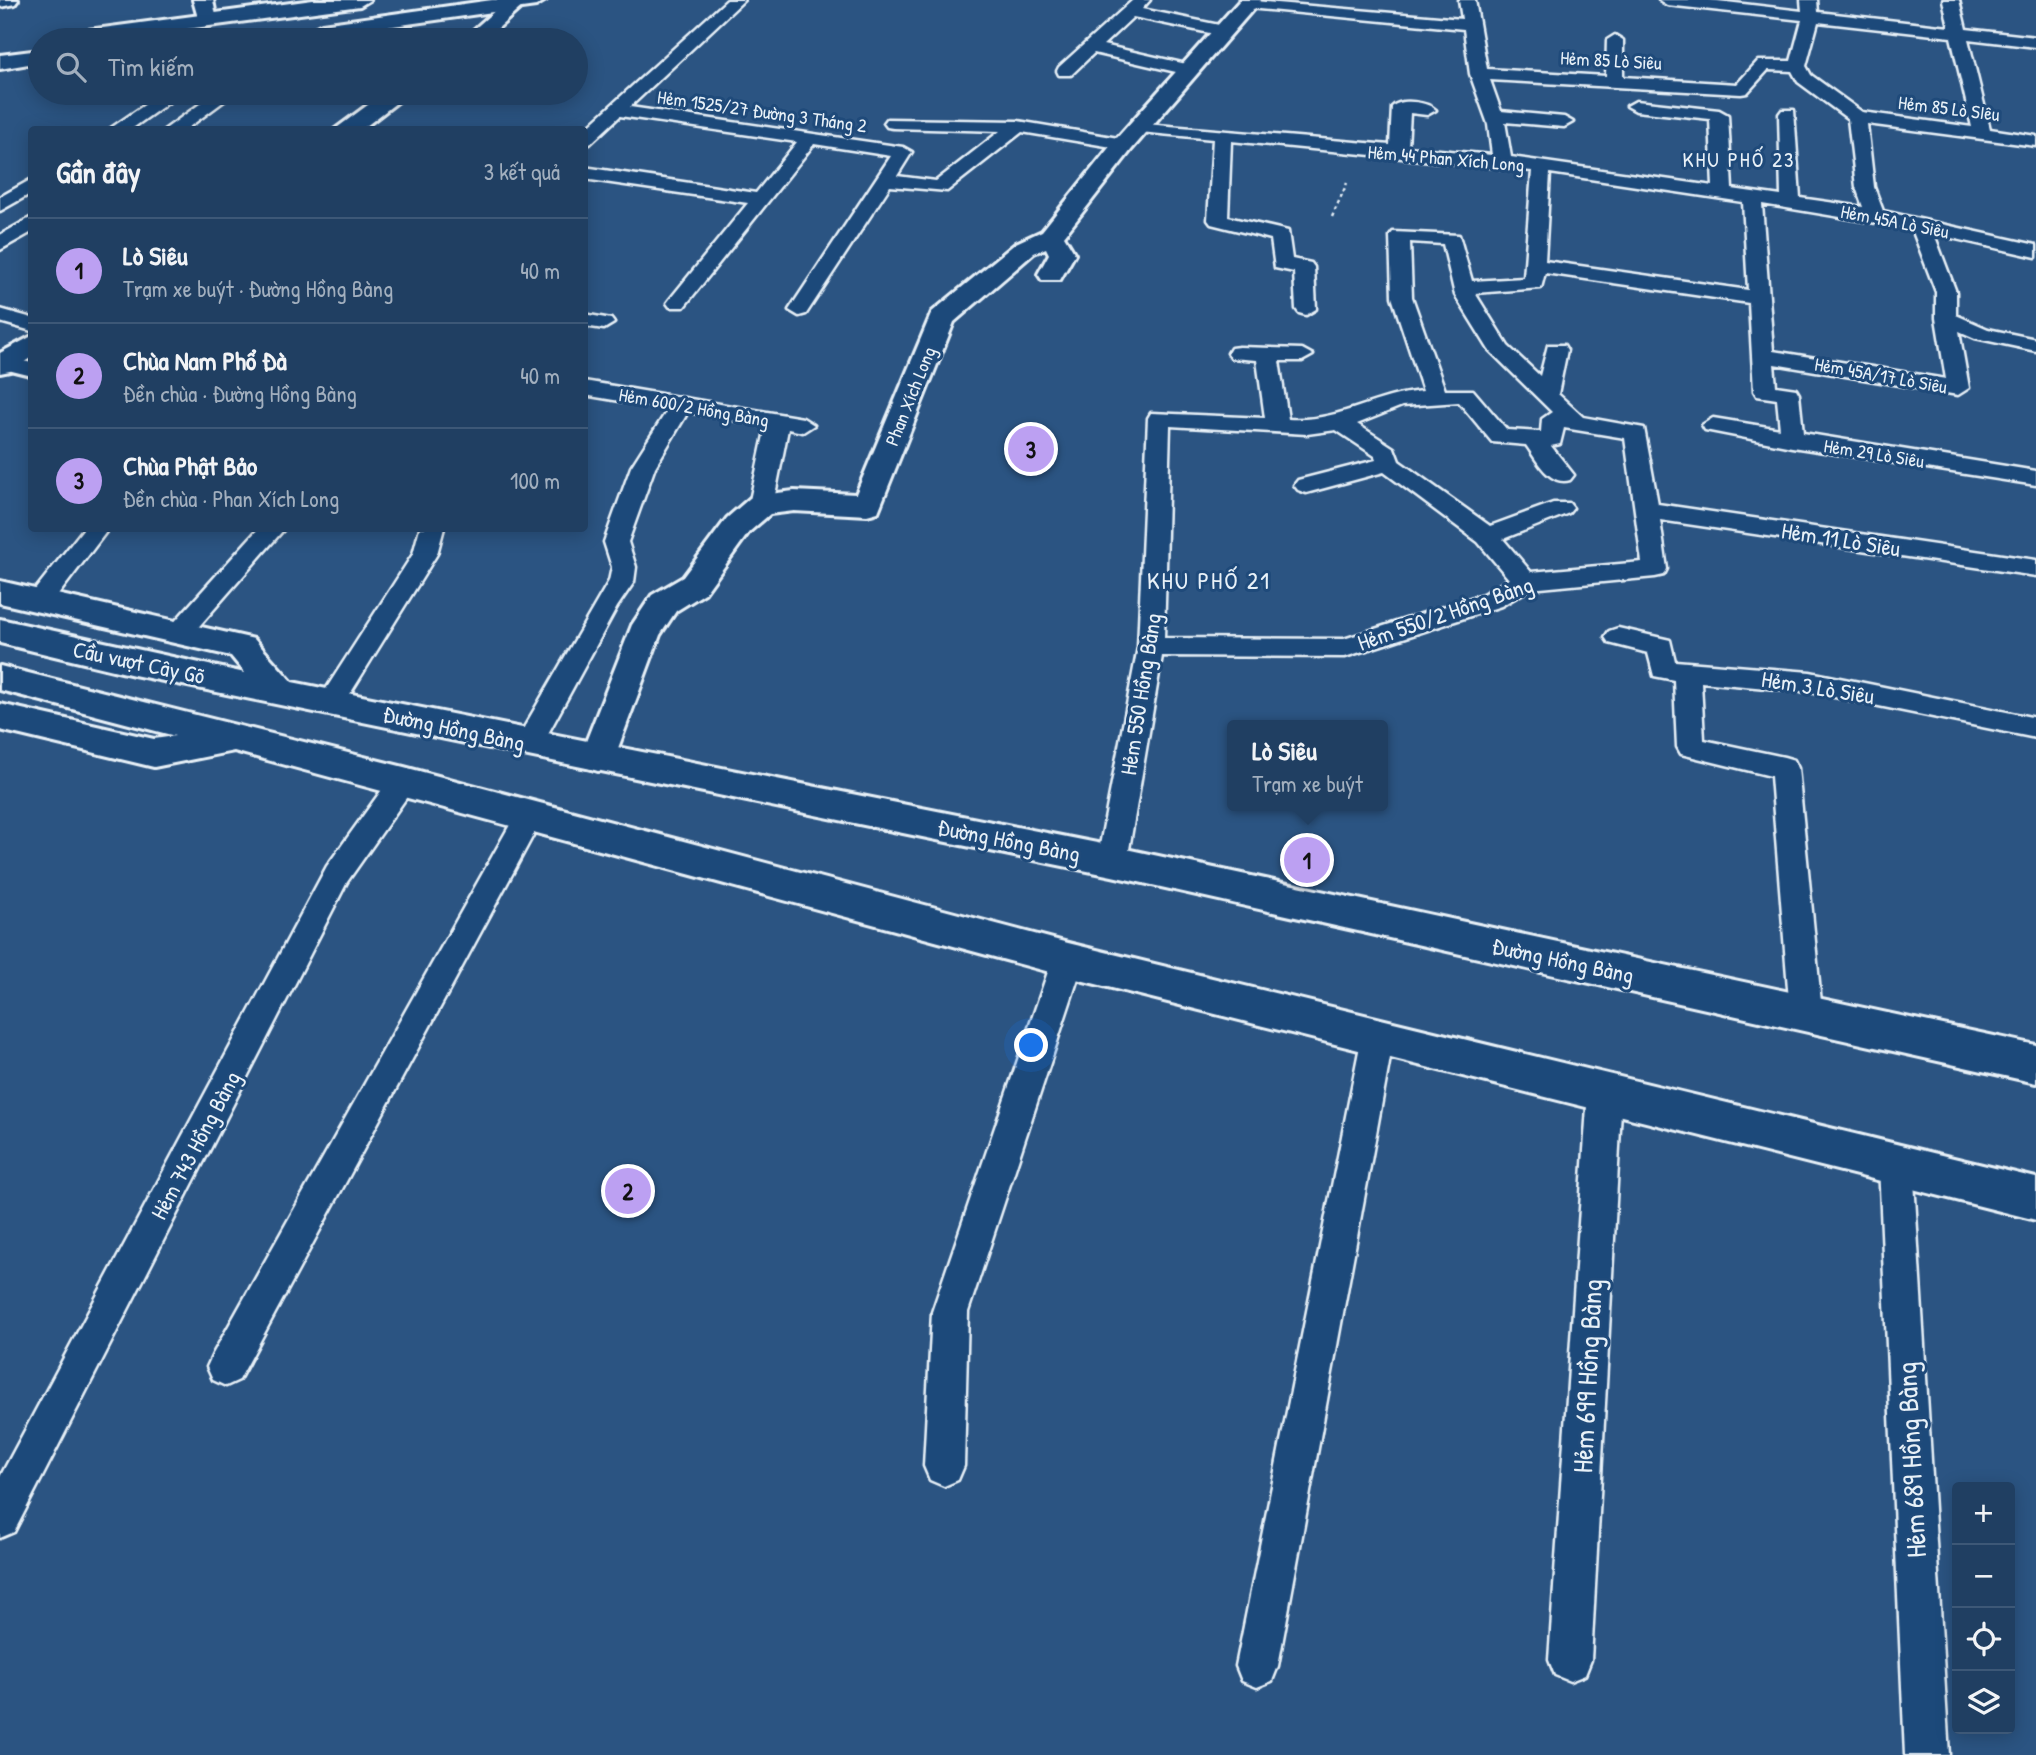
<!DOCTYPE html>
<html lang="vi">
<head>
<meta charset="utf-8">
<style>
	:root { --surface:#203f62; --page:#2d4a6b; --text:#f1f3f6; --muted:#a2afbe; --line:#3d5877; --accent:#bca0f2 }
	body { margin:0; font-family:"Patrick Hand",sans-serif; background:var(--page); color:var(--text) }
	.controls { position:absolute; right:21px; bottom:21px; display:grid; overflow:hidden; border-radius:7px; box-shadow:0 4px 18px #0003 }
	.controls button { width:63px; height:63px; display:grid; place-items:center; padding:0; border:0; border-bottom:2px solid var(--line); background:var(--surface); color:var(--text); font:35px sans-serif }
	.you { position:absolute; left:1032px; top:1046px; width:24px; height:24px; margin:-18px; border:5px solid #fff; border-radius:50%; background:#1a73e8; box-shadow:0 0 0 10px #1a73e833 }
	.badge { display:grid; place-items:center; width:46px; height:46px; border-radius:50%; background:var(--accent); color:#111; font-size:23px; font-weight:700 }
	.pin { position:absolute; translate:-50% -50%; border:4px solid #fff; box-shadow:0 2px 7px #0006 }
	.popup { position:absolute; left:1227px; top:720px; width:161px; height:91px; box-sizing:border-box; display:grid; place-content:center; border-radius:7px; background:var(--surface); filter:drop-shadow(0 2px 5px #0005); font-size:23px; white-space:nowrap; color:var(--muted) }
	.popup b { font-size:26px; color:var(--text) }
	.popup::after { content:''; position:absolute; left:50%; top:100%; margin-left:-14px; border:14px solid transparent; border-top-color:var(--surface) }
	.list { margin:0; padding:0; list-style:none }
	h2 { display:flex; justify-content:space-between; align-items:center; height:91px; margin:0; padding:0 28px; font-size:30px }
	h2 small { font-size:23px; font-weight:400; color:var(--muted) }
	.list li { display:grid; grid-template-columns:46px 1fr auto; gap:21px; align-items:center; box-sizing:border-box; height:105px; padding:0 28px; border-top:2px solid var(--line) }
	.list b { display:block; font-size:26px; white-space:nowrap }
	.list p { margin:0; font-size:23px; white-space:nowrap; color:var(--muted) }
	.list em { font-size:23px; font-style:normal; color:var(--muted) }
	.icon { flex:none; width:38px; height:38px; fill:none; stroke:currentColor; stroke-width:2; stroke-linecap:round; stroke-linejoin:round }
	.map { position:relative; flex:none; width:2036px; height:1755px; overflow:hidden }
	.search { position:absolute; background:var(--surface); box-shadow:0 4px 18px #0003; left:28px; top:28px; width:560px; height:77px; display:flex; align-items:center; gap:18px; box-sizing:border-box; padding:0 24px; border-radius:38px; color:var(--muted); font-size:26px }
	.panel { position:absolute; background:var(--surface); box-shadow:0 4px 18px #0003; left:28px; top:126px; width:560px; height:406px; border-radius:7px }
	.map>svg:first-child { display:block }
</style>
</head>
<body>
<div class="map">
<svg width="2036" height="1755" viewBox="0 0 2036 1755">
	<rect width="100%" height="100%" fill="#2b5482"/>
	<filter id="ink" filterUnits="userSpaceOnUse"><feTurbulence type="fractalNoise" baseFrequency=".0143" numOctaves="2"/><feDisplacementMap in="SourceGraphic" scale="14" xChannelSelector="R" yChannelSelector="G"/><feConvolveMatrix kernelMatrix="1 2 1 2 8 2 1 2 1" color-interpolation-filters="sRGB"/></filter>
	<g filter="url(#ink)">
		<g fill="none" stroke-linecap="round" stroke-linejoin="round">
			<defs>
				<g id="lane">
					<path d="M 727,0 L 744,0 L 630,107 L 903,147 L 912,152 L 897,176 L 936,181 L 1000,131 L 893,128 L 887,127 L 884,123 L 887,119 L 1018,121 L 1124,139 L 1133,144 L 1124,149 L 1022,132 L 947,191 L 890,186 L 806,314 L 799,316 L 789,310 L 891,156 L 814,144 L 684,307 L 670,307 L 667,303 L 670,299 L 748,203 L 584,179 L 584,167 L 756,193 L 797,142 L 620,116 L 590,144 L 584,145 L 584,130 Z"/>
					<path d="M 1133,0 L 1150,0 L 1142,9 L 1224,26 L 1232,31 L 1224,36 L 1133,17 L 1103,45 L 1195,66 L 1197,70 L 1195,74 L 1189,75 L 1094,53 L 1071,75 L 1059,75 L 1057,71 L 1059,67 Z"/>
					<path d="M 1242,0 L 1462,19 L 1459,0 L 1475,0 L 1487,69 L 1606,76 L 1607,40 L 1615,35 L 1623,40 L 1623,77 L 1737,84 L 1758,61 L 1791,61 L 1802,20 L 1667,5 L 1659,0 L 1709,0 L 1802,11 L 1801,0 L 1817,0 L 1818,12 L 1949,27 L 1943,0 L 1959,0 L 1966,29 L 2036,37 L 2036,47 L 1968,39 L 1990,129 L 2036,136 L 2036,146 L 1867,124 L 1874,187 L 1883,211 L 2036,245 L 2036,257 L 1934,234 L 1956,292 L 1956,315 L 1988,329 L 2036,339 L 2036,351 L 1975,338 L 1959,331 L 1969,388 L 1958,395 L 1774,364 L 1776,386 L 1796,389 L 1799,394 L 1803,433 L 2036,471 L 2036,485 L 1792,447 L 1705,430 L 1702,425 L 1713,418 L 1780,429 L 1777,399 L 1757,396 L 1754,391 L 1749,303 L 1545,273 L 1541,288 L 1475,293 L 1508,346 L 1540,376 L 1548,345 L 1564,345 L 1567,350 L 1558,394 L 1583,417 L 1644,428 L 1658,504 L 2036,560 L 2036,576 L 1660,520 L 1667,569 L 1664,575 L 1655,577 L 1530,589 L 1501,606 L 1345,657 L 1162,656 L 1127,861 L 1122,869 L 1112,873 L 1102,869 L 1097,861 L 1138,647 L 1148,418 L 1151,413 L 1265,418 L 1257,360 L 1231,358 L 1228,353 L 1231,348 L 1239,347 L 1302,349 L 1313,355 L 1302,361 L 1279,361 L 1288,419 C 1341,422 1373,395 1423,391 L 1392,297 L 1390,236 L 1393,232 L 1459,235 L 1472,281 L 1524,278 L 1532,171 L 1231,141 L 1228,217 L 1288,231 L 1292,259 L 1311,263 L 1314,267 L 1316,309 L 1306,315 L 1299,313 L 1296,309 L 1294,272 L 1275,268 L 1271,239 L 1211,224 L 1208,220 L 1213,139 L 1140,132 L 1134,131 L 1131,127 L 1134,123 L 1390,145 L 1392,107 C 1401,98 1428,102 1436,110 L 1427,115 L 1410,113 L 1408,147 L 1492,155 L 1488,124 L 1470,74 L 1464,29 L 1248,8 L 1242,6 ZM 1818,22 L 1951,37 L 1972,127 L 1862,112 L 1811,75 L 1806,66 ZM 1768,70 L 1792,71 L 1798,82 L 1848,119 L 1856,187 L 1863,207 L 1800,198 L 1794,110 L 1782,110 L 1779,114 L 1781,196 L 1732,189 L 1728,115 L 1719,110 L 1636,101 L 1627,106 L 1636,111 L 1710,119 L 1713,186 L 1511,157 L 1505,122 L 1564,127 L 1573,122 L 1564,117 L 1501,111 L 1490,80 L 1741,94 L 1747,93 ZM 1550,173 L 1743,202 L 1748,290 L 1545,261 ZM 1762,204 L 1912,229 L 1936,292 L 1936,318 L 1946,379 L 1773,351 ZM 1410,242 L 1443,244 L 1455,295 L 1489,350 L 1552,412 L 1542,419 L 1541,432 L 1507,430 L 1473,390 L 1445,390 L 1412,297 ZM 1459,402 L 1492,442 L 1526,445 C 1537,460 1549,486 1570,480 L 1574,475 L 1551,446 L 1560,444 L 1564,428 L 1625,438 L 1642,562 L 1531,572 L 1503,539 L 1569,513 L 1573,508 L 1569,503 L 1553,503 L 1490,526 L 1399,461 L 1394,448 L 1357,424 L 1402,406 ZM 1170,426 L 1307,434 L 1336,430 L 1375,456 L 1376,460 L 1298,480 L 1294,485 L 1298,490 L 1306,493 L 1384,472 L 1478,542 L 1509,579 L 1483,594 L 1344,639 L 1164,638 Z"/>
					<path d="M 162,93 L 182,93 L 130,130 L 108,130 Z"/>
					<path d="M 215,93 L 235,93 L 185,130 L 164,130 Z"/>
					<path d="M 32,179 L 32,193 L 0,211 L 0,197 Z"/>
					<path d="M 32,217 L 32,232 L 0,250 L 0,235 Z"/>
					<path d="M 0,309 L 32,318 L 32,331 L 0,322 Z"/>
					<path d="M 584,314 L 611,319 L 614,323 L 604,329 L 584,326 Z"/>
					<path d="M 0,356 L 32,363 L 32,376 L 0,368 Z"/>
					<path d="M 584,381 L 803,418 L 814,425 L 803,432 L 788,429 L 773,505 L 769,510 L 753,510 L 749,505 L 766,426 L 688,412 L 655,467 L 628,542 L 636,567 L 634,582 L 617,607 L 539,750 L 529,753 L 519,750 L 515,743 L 609,581 L 612,567 L 604,542 L 631,467 L 668,409 L 584,395 Z"/>
					<path d="M 84,528 L 109,528 L 49,607 L 40,610 L 31,607 L 27,601 L 31,595 Z"/>
					<path d="M 259,528 L 285,528 L 187,640 L 178,643 L 169,640 L 165,634 L 169,628 Z"/>
					<path d="M 420,528 L 444,528 L 437,554 L 340,710 L 330,713 L 320,710 L 317,703 L 413,554 Z"/>
					<path d="M 1618,628 L 1670,640 L 1675,661 L 1810,672 L 2036,718 L 2036,738 L 1810,692 L 1701,682 L 1704,740 L 1784,757 L 1794,760 L 1798,768 L 1822,1013 L 1817,1023 L 1806,1027 L 1795,1023 L 1790,1013 L 1771,776 L 1681,754 L 1677,747 L 1674,680 L 1654,676 L 1648,653 L 1609,643 L 1605,637 L 1609,631 Z"/>
					<path d="M 404,770 L 414,773 L 418,781 L 347,882 L 14,1532 L 0,1538 L 0,1477 L 327,866 L 394,773 Z"/>
					<path d="M 530,804 L 540,807 L 544,815 L 239,1380 L 226,1386 L 213,1380 L 207,1367 L 213,1354 L 520,807 Z"/>
					<path d="M 1068,947 L 1079,951 L 1084,960 L 968,1312 L 964,1466 L 958,1480 L 944,1486 L 930,1480 L 924,1466 L 932,1312 L 1052,960 L 1057,951 Z"/>
					<path d="M 1378,1022 L 1389,1026 L 1394,1036 L 1278,1666 L 1272,1681 L 1257,1687 L 1242,1681 L 1236,1666 L 1362,1036 L 1367,1026 Z"/>
					<path d="M 1605,1077 L 1617,1081 L 1622,1092 L 1591,1660 L 1585,1675 L 1570,1681 L 1555,1675 L 1549,1660 L 1588,1092 L 1593,1081 Z"/>
					<path d="M 1896,1148 L 1908,1153 L 1913,1164 L 1949,1755 L 1905,1755 L 1879,1164 L 1884,1153 Z"/>
				</g>
				<g id="street">
					<path d="M 0,0 L 18,0 L 15,4 L 0,7 Z"/>
					<path d="M 193,0 L 213,0 L 217,21 L 214,25 L 200,25 Z"/>
					<path d="M 507,0 L 524,0 L 526,3 L 485,40 L 462,40 Z"/>
					<path d="M 1240,0 L 1261,0 L 1132,149 L 1064,236 L 1075,254 L 1060,280 L 1042,280 L 1038,274 L 1049,254 L 1046,248 L 1034,253 L 954,322 L 878,512 L 867,515 L 794,511 L 770,514 L 749,532 L 705,593 L 676,611 L 660,635 L 611,767 L 598,771 L 585,767 L 580,757 L 632,625 L 652,595 L 683,577 L 727,518 L 750,498 L 761,495 L 794,491 L 856,494 L 932,312 L 1016,243 L 1042,231 L 1116,139 Z"/>
					<path d="M 384,93 L 409,93 L 361,130 L 334,130 Z"/>
					<path d="M 32,336 L 32,357 L 10,371 L 0,373 L 0,353 Z"/>
				</g>
				<g id="primary">
					<path d="M 313,0 L 370,0 L 360,6 L 104,40 L 47,40 L 58,34 Z"/>
					<path d="M 492,0 L 546,0 L 536,6 L 322,36 L 311,30 L 322,24 Z"/>
					<path d="M 40,50 L 40,62 L 0,69 L 0,55 Z"/>
					<path d="M 0,581 L 254,639 L 292,682 L 1112,846 L 2036,1045 L 2036,1083 L 1112,876 L 134,675 L 0,643 L 0,619 L 245,673 L 231,656 L 0,603 Z"/>
					<path d="M 0,666 L 404,767 L 1068,943 L 2036,1178 L 2036,1220 L 1068,977 L 234,751 L 154,767 L 0,730 L 0,704 L 154,739 L 175,736 L 0,690 Z"/>
				</g>
			</defs>
			<use href="#lane" stroke="#e8f1f8" stroke-width="5"/>
			<use href="#street" stroke="#e8f1f8" stroke-width="6"/>
			<use href="#primary" stroke="#e8f1f8" stroke-width="6"/>
			<path stroke="#e8f1f8" stroke-width="2.5" stroke-dasharray="3.5 3.5" stroke-linecap="butt" d="M 1332,217 L 1347,183"/>
			<use href="#lane" fill="#1f4a7a" fill-rule="evenodd"/>
			<use href="#street" fill="#1f4a7a" fill-rule="evenodd"/>
			<use href="#primary" fill="#1f4a7a" fill-rule="evenodd"/>
		</g>
	</g>
	<g text-anchor="middle" dominant-baseline="central" stroke-width="6" stroke-linejoin="round" paint-order="stroke">
		<g font-size="19" fill="#e8f1f8" stroke="#1f4a7a">
			<text transform="translate(1611 60) rotate(3)">Hẻm 85 Lò Siêu</text>
			<text transform="translate(1949 108) rotate(7)">Hẻm 85 Lò SIêu</text>
			<text transform="translate(762 111) rotate(8)">Hẻm 1525/27 Đường 3 Tháng 2</text>
			<text transform="translate(1446 158) rotate(5)">Hẻm 44 Phan Xích Long</text>
			<text transform="translate(1895 221) rotate(11)">Hẻm 45A Lò Siêu</text>
			<text transform="translate(1881 375) rotate(10)">Hẻm 45A/17 Lò Siêu</text>
			<text transform="translate(910 396) rotate(-68)">Phan Xích Long</text>
			<text transform="translate(694 407) rotate(10)">Hẻm 600/2 Hồng Bàng</text>
			<text transform="translate(1874 453) rotate(9)">Hẻm 29 Lò Siêu</text>
		</g>
		<g font-size="21" letter-spacing="2" fill="#e8f1f8" stroke="#1f4a7a">
			<text x="1739" y="159">KHU PHỐ 23</text>
		</g>
		<g font-size="23" fill="#e8f1f8" stroke="#1f4a7a">
			<text transform="translate(1841 539) rotate(9)">Hẻm 11 Lò Siêu</text>
			<text transform="translate(1445 613) rotate(-19)">Hẻm 550/2 Hồng Bàng</text>
			<text transform="translate(139 662) rotate(12)">Cầu vượt Cây Gõ</text>
			<text transform="translate(1818 687) rotate(9)">Hẻm 3 Lò Siêu</text>
			<text transform="translate(1140 694) rotate(-81)">Hẻm 550 Hồng Bàng</text>
			<text transform="translate(454 728) rotate(12)">Đường Hồng Bàng</text>
			<text transform="translate(1009 840) rotate(11)">Đường Hồng Bàng</text>
			<text transform="translate(1563 960) rotate(12)">Đường Hồng Bàng</text>
			<text transform="translate(195 1145) rotate(-62)">Hẻm 743 Hồng Bàng</text>
		</g>
		<g font-size="24" letter-spacing="2" fill="#e8f1f8" stroke="#1f4a7a">
			<text x="1209" y="580">KHU PHỐ 21</text>
		</g>
		<g font-size="28" fill="#e8f1f8" stroke="#1f4a7a">
			<text transform="translate(1587 1376) rotate(-87)">Hẻm 699 Hồng Bàng</text>
			<text transform="translate(1911 1460) rotate(-93)">Hẻm 689 Hồng Bàng</text>
		</g>
	</g>
</svg>
<div class="controls">
<button>+</button>
<button>−</button>
<button><svg class="icon" aria-label="locate" viewBox="0 0 24 24"><circle cx="12" cy="12" r="6"/><path d="M12 2v4M12 18v4M2 12h4M18 12h4"/></svg></button>
<button><svg class="icon" aria-label="layers" viewBox="0 0 24 24"><path d="M12 4l9 5-9 5-9-5zM3 14l9 5 9-5"/></svg></button>
</div>
<div class="you"></div>
<div class="pin badge" style="left:1307px;top:860px">1</div>
<div class="popup"><b>Lò Siêu</b>Trạm xe buýt</div>
<div class="pin badge" style="left:628px;top:1191px">2</div>
<div class="pin badge" style="left:1031px;top:449px">3</div>
<div class="search"><svg class="icon" aria-label="search" viewBox="0 0 24 24"><circle cx="10" cy="10" r="6"/><path d="M15 15l6 6"/></svg>Tìm kiếm</div>
<section class="panel">
<h2>Gần đây<small>3 kết quả</small></h2>
<ul class="list">
<li><span class="badge">1</span><div><b>Lò Siêu</b><p>Trạm xe buýt · Đường Hồng Bàng</p></div><em>40 m</em></li>
<li><span class="badge">2</span><div><b>Chùa Nam Phổ Đà</b><p>Đền chùa · Đường Hồng Bàng</p></div><em>40 m</em></li>
<li><span class="badge">3</span><div><b>Chùa Phật Bảo</b><p>Đền chùa · Phan Xích Long</p></div><em>100 m</em></li>
</ul>
</section>
</div>
</body>
</html>
